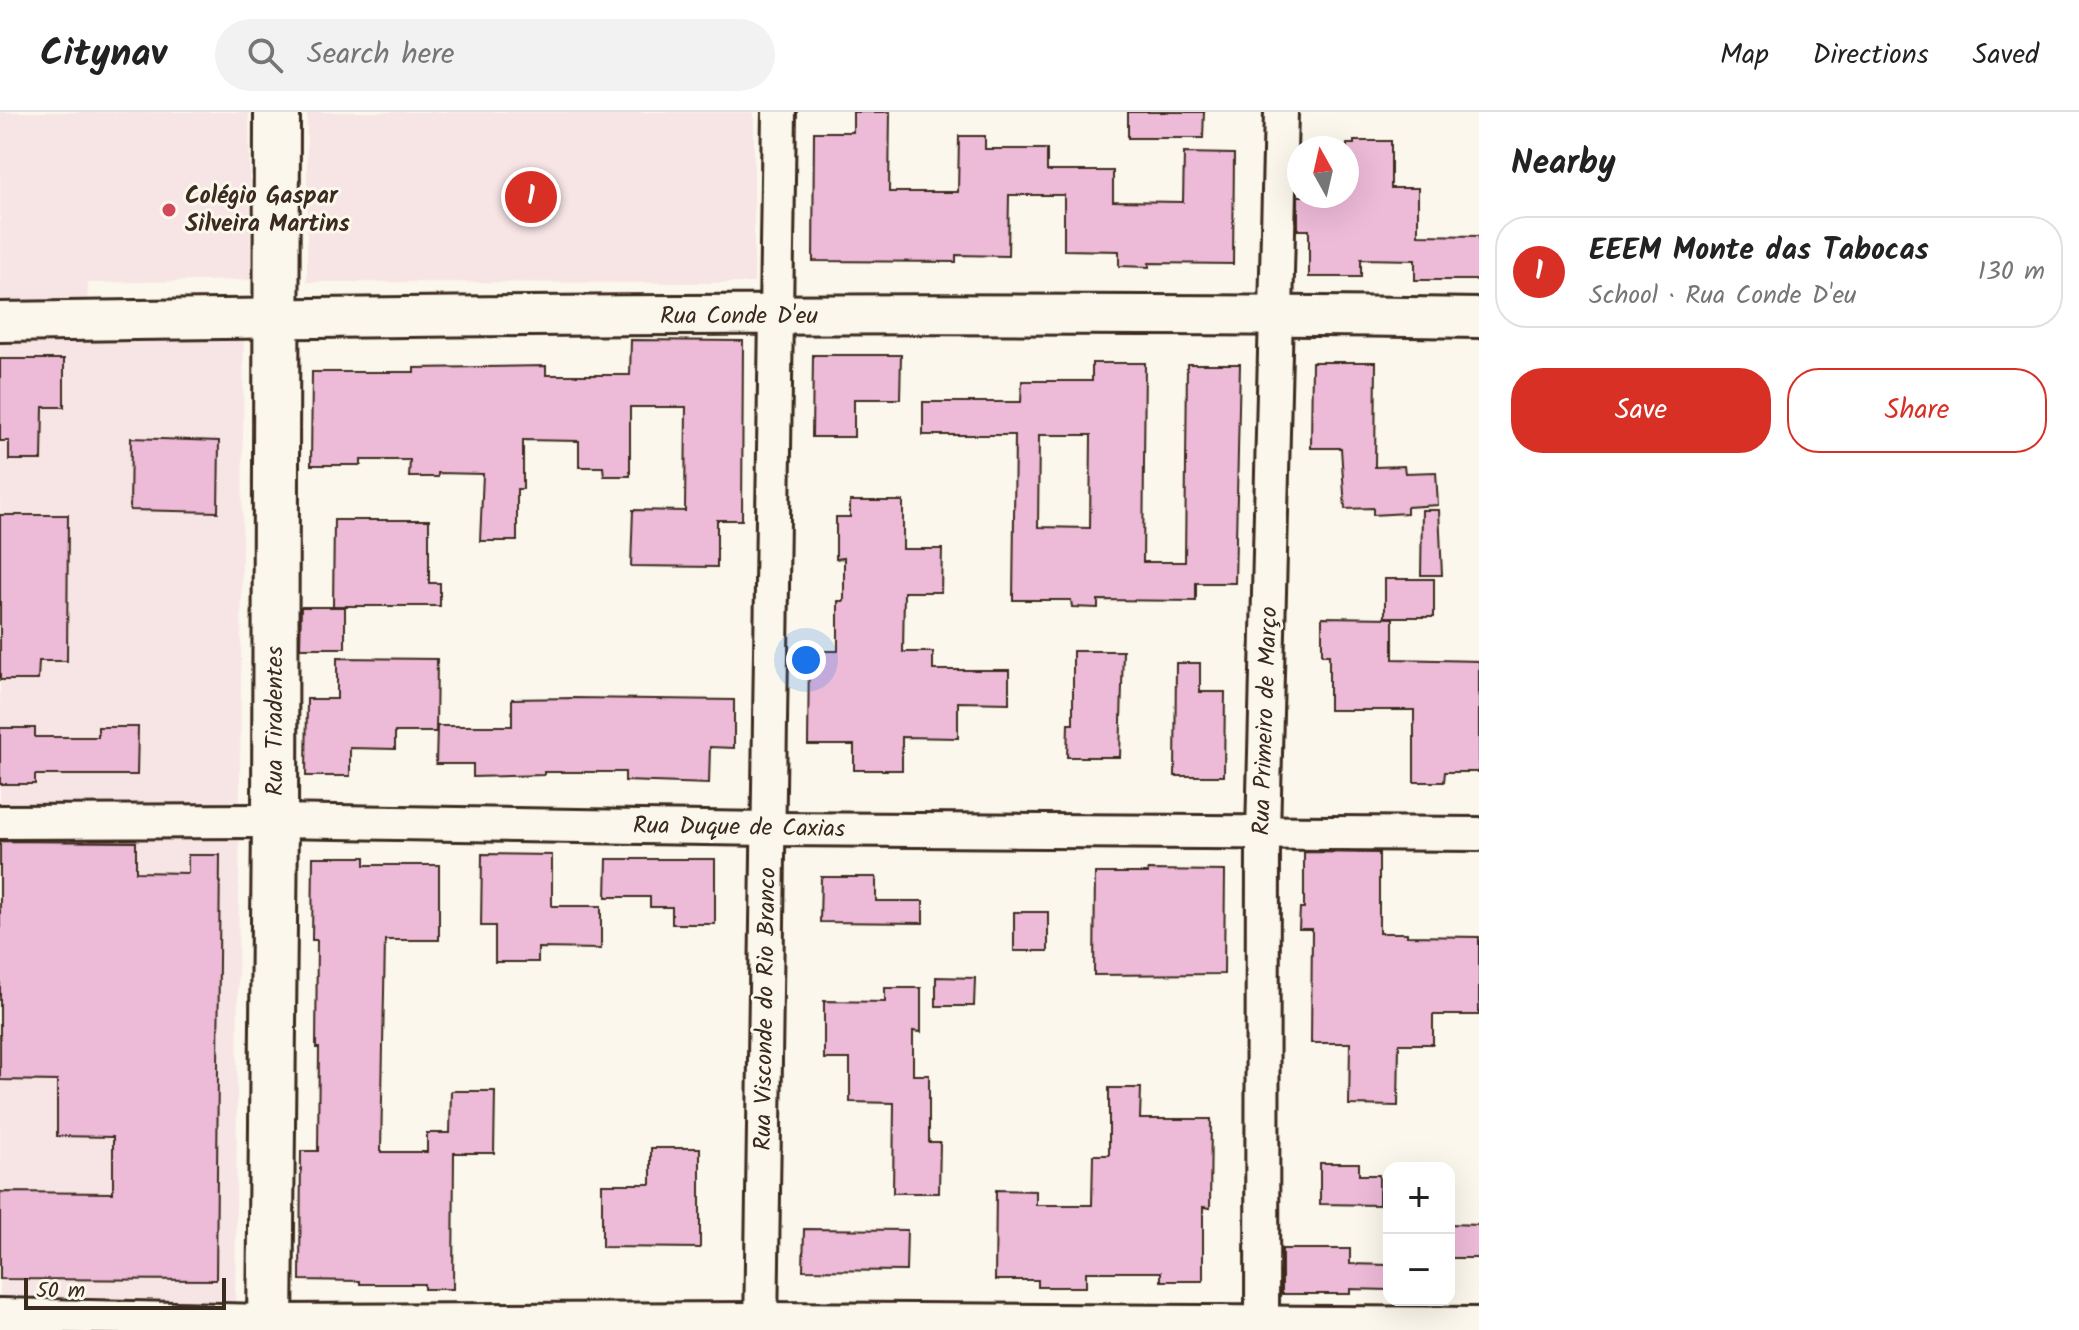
<!DOCTYPE html>
<html lang="en">
<head>
<meta charset="utf-8">
<style>
	:root { --surface:#fff; --page:#f2f2f2; --text:#222; --muted:#767676; --line:#e0e0e0; --accent:#d93025 }
	body { margin:0; font-family:Kalam,sans-serif; background:var(--page); color:var(--text) }
	.controls { position:absolute; right:24px; bottom:24px; display:grid; overflow:hidden; border-radius:16px; box-shadow:0 8px 32px #0002 }
	.controls button { width:72px; height:72px; display:grid; place-items:center; padding:0; border:0; border-bottom:2px solid var(--line); background:var(--surface); color:var(--text); font:40px sans-serif }
	.compass { position:absolute; left:1287px; top:24px; width:72px; height:72px; border-radius:50%; background:var(--surface); box-shadow:0 8px 32px #0002; rotate:352deg }
	.scale { position:absolute; left:24px; bottom:20px; width:202px; box-sizing:border-box; padding-left:8px; border:4px solid #3b2a1e; border-top:0; font-size:22px; line-height:28px; white-space:nowrap; color:#3b2a1e; -webkit-text-stroke:6px #fbf7ec; paint-order:stroke }
	.you { position:absolute; left:806px; top:548px; width:28px; height:28px; margin:-20px; border:6px solid #fff; border-radius:50%; background:#1a73e8; box-shadow:0 0 0 12px #1a73e833 }
	.badge { display:grid; place-items:center; width:52px; height:52px; border-radius:50%; background:var(--accent); color:#fff; font-size:26px; font-weight:700 }
	.pin { position:absolute; translate:-50% -50%; border:4px solid #fff; box-shadow:0 2px 8px #0006 }
	.list { margin:0; padding:0; list-style:none }
	h2 { display:flex; justify-content:space-between; align-items:center; height:104px; margin:0; padding:0 32px; font-size:34px }
	h2 small { font-size:26px; font-weight:400; color:var(--muted) }
	.list li { display:grid; grid-template-columns:52px 1fr auto; gap:24px; align-items:center; box-sizing:border-box; height:112px; margin:0 16px 16px; padding:0 16px; border:2px solid var(--line); border-radius:32px }
	.list b { display:block; font-size:30px; white-space:nowrap }
	.list p { margin:0; font-size:26px; white-space:nowrap; color:var(--muted) }
	.list em { font-size:26px; font-style:normal; color:var(--muted) }
	.actions { display:flex; gap:16px; padding:24px 32px }
	.actions a { flex:1; padding:18px 0; border:2px solid var(--accent); border-radius:32px; text-align:center; font-size:28px; color:var(--accent) }
	.actions .main { background:var(--accent); color:#fff }
	.icon { flex:none; width:44px; height:44px; fill:none; stroke:currentColor; stroke-width:2; stroke-linecap:round; stroke-linejoin:round }
	.map { position:relative; flex:none; width:1479px; height:1218px; overflow:hidden }
	header { display:flex; align-items:center; gap:48px; box-sizing:border-box; height:112px; padding:0 40px; background:var(--surface); border-bottom:2px solid var(--line) }
	header strong { font-size:38px }
	nav { display:flex; gap:44px; margin-inline-start:auto; font-size:28px }
	.search { width:560px; height:72px; background:var(--page); display:flex; align-items:center; gap:20px; box-sizing:border-box; padding:0 28px; border-radius:44px; color:var(--muted); font-size:30px }
	main { display:flex }
	aside { flex:1; background:var(--surface) }
	.map>svg:first-child { display:block }
</style>
</head>
<body>
<header>
<strong>Citynav</strong>
<div class="search"><svg class="icon" aria-label="search" viewBox="0 0 24 24"><circle cx="10" cy="10" r="6"/><path d="M15 15l6 6"/></svg>Search here</div>
<nav><a>Map</a><a>Directions</a><a>Saved</a></nav>
</header>
<main>
<div class="map">
<svg width="1479" height="1218" viewBox="0 0 1479 1218">
	<rect width="100%" height="100%" fill="#fbf7ec"/>
	<filter id="ink" filterUnits="userSpaceOnUse"><feTurbulence type="fractalNoise" baseFrequency=".0125" numOctaves="2"/><feDisplacementMap in="SourceGraphic" scale="16" xChannelSelector="R" yChannelSelector="G"/><feConvolveMatrix kernelMatrix="1 2 1 2 8 2 1 2 1" color-interpolation-filters="sRGB"/></filter>
	<g filter="url(#ink)">
		<g fill="#f7e5e6">
			<path d="M 0,0 L 249,0 L 251,168 L 88,171 L 86,224 L 244,221 L 235,1218 L 0,1218 Z"/>
			<path d="M 307,0 L 754,0 L 754,171 L 307,170 Z"/>
		</g>
		<g fill="#edbad8" stroke="#3b2a1e" stroke-width="2" fill-rule="evenodd">
			<path d="M 853,0 L 890,0 L 889,80 L 958,80 L 959,24 L 985,24 L 985,37 L 1047,37 L 1047,59 L 1113,59 L 1113,89 L 1183,90 L 1184,41 L 1234,42 L 1233,152 L 1149,151 L 1149,155 L 1119,154 L 1119,139 L 1064,138 L 1064,83 L 1009,83 L 1008,144 L 956,143 L 956,150 L 813,149 L 814,20 L 853,20 Z"/>
			<path d="M 1128,0 L 1204,0 L 1203,26 L 1128,26 Z"/>
			<path d="M 1354,29 L 1391,29 L 1391,76 L 1418,76 L 1418,123 L 1479,124 L 1479,168 L 1415,168 L 1415,148 L 1361,147 L 1361,165 L 1309,165 L 1309,118 L 1298,118 L 1298,84 L 1347,84 L 1347,32 L 1354,32 Z"/>
			<path d="M 631,228 L 743,229 L 742,408 L 717,408 L 717,455 L 631,454 L 633,398 L 685,399 L 686,295 L 630,295 L 630,364 L 604,364 L 603,355 L 579,355 L 579,329 L 523,328 L 523,377 L 517,377 L 517,429 L 480,429 L 483,362 L 438,361 L 438,365 L 409,365 L 410,348 L 361,348 L 361,353 L 311,353 L 312,260 L 414,260 L 414,256 L 546,254 L 546,263 L 630,263 Z"/>
			<path d="M 813,243 L 901,243 L 900,287 L 854,287 L 854,325 L 812,325 Z"/>
			<path d="M 0,247 L 64,247 L 64,295 L 43,295 L 42,348 L 9,348 L 9,329 L 0,329 Z"/>
			<path d="M 1312,250 L 1376,250 L 1375,355 L 1404,354 L 1405,361 L 1436,360 L 1438,393 L 1407,395 L 1407,401 L 1373,403 L 1373,396 L 1345,397 L 1341,336 L 1311,336 Z"/>
			<path d="M 1092,251 L 1145,251 L 1143,450 L 1185,450 L 1187,252 L 1240,252 L 1235,471 L 1196,471 L 1196,489 L 1098,488 L 1098,496 L 1072,495 L 1071,488 L 1013,488 L 1015,323 L 923,323 L 923,290 L 1021,290 L 1022,269 L 1092,269 ZM 1039,323 L 1091,323 L 1090,416 L 1038,415 Z"/>
			<path d="M 131,326 L 219,329 L 218,400 L 130,398 Z"/>
			<path d="M 850,389 L 903,389 L 903,437 L 942,437 L 941,480 L 904,480 L 903,540 L 933,540 L 933,558 L 1009,558 L 1009,591 L 958,590 L 958,626 L 902,625 L 902,658 L 854,658 L 854,633 L 808,633 L 809,539 L 838,539 L 838,489 L 844,489 L 844,446 L 836,447 L 836,405 L 850,405 Z"/>
			<path d="M 1422,398 L 1439,398 L 1442,463 L 1421,463 Z"/>
			<path d="M 0,403 L 68,403 L 67,549 L 39,549 L 38,568 L 0,568 Z"/>
			<path d="M 334,408 L 429,408 L 429,471 L 440,471 L 440,494 L 333,494 Z"/>
			<rect x="1385" y="467" width="49" height="38"/>
			<path d="M 301,495 L 345,495 L 345,536 L 300,536 Z"/>
			<path d="M 1322,505 L 1393,506 L 1393,547 L 1479,549 L 1479,660 L 1445,660 L 1444,670 L 1414,670 L 1414,598 L 1329,598 L 1329,543 L 1322,543 Z"/>
			<path d="M 1073,539 L 1123,539 L 1120,645 L 1067,645 L 1068,612 L 1073,612 Z"/>
			<path d="M 337,546 L 437,547 L 436,620 L 395,620 L 395,637 L 350,636 L 350,664 L 306,664 L 307,587 L 337,587 Z"/>
			<path d="M 1176,551 L 1200,551 L 1200,580 L 1225,580 L 1224,664 L 1175,664 Z"/>
			<path d="M 574,586 L 734,588 L 734,636 L 710,635 L 709,672 L 625,669 L 625,660 L 544,660 L 544,663 L 473,665 L 473,652 L 436,652 L 437,614 L 512,614 L 512,587 Z"/>
			<path d="M 98,615 L 138,615 L 137,663 L 35,663 L 35,672 L 0,672 L 0,616 L 35,616 L 35,625 L 98,625 Z"/>
			<path d="M 0,729 L 136,730 L 136,760 L 188,761 L 188,743 L 220,743 L 216,1168 L 0,1167 L 0,1080 L 113,1081 L 113,1025 L 57,1024 L 57,969 L 0,968 Z"/>
			<path d="M 1304,740 L 1379,741 L 1379,821 L 1407,821 L 1407,824 L 1479,825 L 1479,903 L 1433,903 L 1433,932 L 1399,932 L 1398,994 L 1349,993 L 1350,931 L 1311,931 L 1312,817 L 1299,817 L 1300,796 L 1304,796 Z"/>
			<path d="M 482,742 L 552,743 L 552,794 L 601,794 L 601,837 L 538,836 L 538,850 L 495,850 L 495,814 L 481,814 Z"/>
			<path d="M 313,745 L 365,745 L 365,753 L 439,753 L 439,828 L 385,828 L 381,1040 L 427,1040 L 427,1021 L 450,1021 L 451,979 L 495,979 L 494,1041 L 454,1041 L 453,1177 L 424,1177 L 424,1172 L 360,1172 L 360,1169 L 300,1168 L 301,1039 L 318,1039 L 319,936 L 316,936 L 317,828 L 312,828 Z"/>
			<path d="M 607,747 L 715,747 L 715,812 L 672,812 L 672,795 L 650,795 L 650,785 L 606,785 Z"/>
			<path d="M 1148,758 L 1225,759 L 1224,862 L 1094,863 L 1095,761 L 1148,761 Z"/>
			<path d="M 821,765 L 876,765 L 876,789 L 923,789 L 923,811 L 820,810 Z"/>
			<rect x="1014" y="800" width="34" height="39"/>
			<path d="M 936,865 L 975,866 L 974,894 L 936,894 Z"/>
			<path d="M 885,876 L 921,876 L 921,920 L 913,919 L 913,963 L 929,963 L 929,1030 L 940,1030 L 939,1081 L 893,1081 L 894,991 L 850,990 L 850,947 L 824,947 L 824,889 L 885,890 Z"/>
			<path d="M 1109,976 L 1141,976 L 1140,1007 L 1211,1007 L 1210,1096 L 1203,1095 L 1203,1169 L 1161,1169 L 1161,1160 L 1086,1160 L 1086,1175 L 1038,1175 L 1038,1168 L 995,1168 L 996,1078 L 1036,1079 L 1036,1093 L 1092,1093 L 1093,1043 L 1109,1043 Z"/>
			<path d="M 651,1036 L 700,1036 L 700,1136 L 602,1135 L 602,1072 L 651,1072 Z"/>
			<path d="M 1320,1051 L 1359,1051 L 1359,1063 L 1379,1063 L 1379,1093 L 1320,1092 Z"/>
			<path d="M 1449,1112 L 1479,1113 L 1479,1146 L 1449,1146 Z"/>
			<path d="M 804,1117 L 907,1118 L 906,1159 L 803,1158 Z"/>
			<path d="M 1282,1137 L 1350,1137 L 1350,1152 L 1389,1153 L 1389,1178 L 1350,1177 L 1350,1182 L 1282,1182 Z"/>
		</g>
		<g fill="none" stroke-linecap="round" stroke-linejoin="round">
			<defs>
				<g id="minor">
					<path d="M 0,710 L 275,709 L 768,717 L 1479,722"/>
					<path d="M 0,1203 L 270,1209 L 762,1207 L 1479,1212"/>
					<path d="M 761,1218 L 779,0"/>
					<path d="M 1262,1218 L 1263,721 L 1281,0"/>
				</g>
				<path id="tertiary" d="M 0,210 C 493,203 986,199 1479,206"/>
				<path id="secondary" d="M 270,1218 L 275,709 L 277,0"/>
			</defs>
			<use href="#minor" stroke="#3b2a1e" stroke-width="38"/>
			<use href="#tertiary" stroke="#3b2a1e" stroke-width="44"/>
			<use href="#secondary" stroke="#3b2a1e" stroke-width="50"/>
			<use href="#minor" stroke="#fbf7ec" stroke-width="32"/>
			<use href="#tertiary" stroke="#fbf7ec" stroke-width="38"/>
			<use href="#secondary" stroke="#fbf7ec" stroke-width="44"/>
		</g>
	</g>
	<circle fill="#d1495b" stroke="#fbf7ec" stroke-width="3" cx="169" cy="98" r="8"/>
	<g text-anchor="middle" dominant-baseline="central" stroke-width="6" stroke-linejoin="round" paint-order="stroke">
		<g font-size="24" font-weight="bold" fill="#3b2a1e" stroke="#fbf7ec" text-anchor="start">
			<text x="185" y="84">Colégio Gaspar<tspan x="185" dy="28">Silveira Martins</tspan></text>
		</g>
		<g font-size="24" fill="#3b2a1e" stroke="#fbf7ec">
			<text x="739" y="204">Rua Conde D'eu</text>
			<text transform="translate(275 609) rotate(-90)">Rua Tiradentes</text>
			<text transform="translate(1266 609) rotate(-88)">Rua Primeiro de Março</text>
			<text transform="translate(739 716) rotate(1)">Rua Duque de Caxias</text>
			<text transform="translate(766 897) rotate(-89)">Rua Visconde do Rio Branco</text>
		</g>
	</g>
</svg>
<div class="controls">
<button>+</button>
<button>−</button>
</div>
<svg class="compass" viewBox="-18 -18 36 36"><path d="M0-13l5 13h-10z" fill="#e53935"/><path d="M0 13l5-13h-10z" fill="#767676"/></svg>
<div class="scale">50 m</div>
<div class="you"></div>
<div class="pin badge" style="left:531px;top:85px">1</div>
</div>
<aside>
<h2>Nearby<small></small></h2>
<ul class="list">
<li><span class="badge">1</span><div><b>EEEM Monte das Tabocas</b><p>School · Rua Conde D'eu</p></div><em>130 m</em></li>
</ul>
<div class="actions"><a class="main">Save</a><a>Share</a></div>
</aside>
</main>
</body>
</html>
